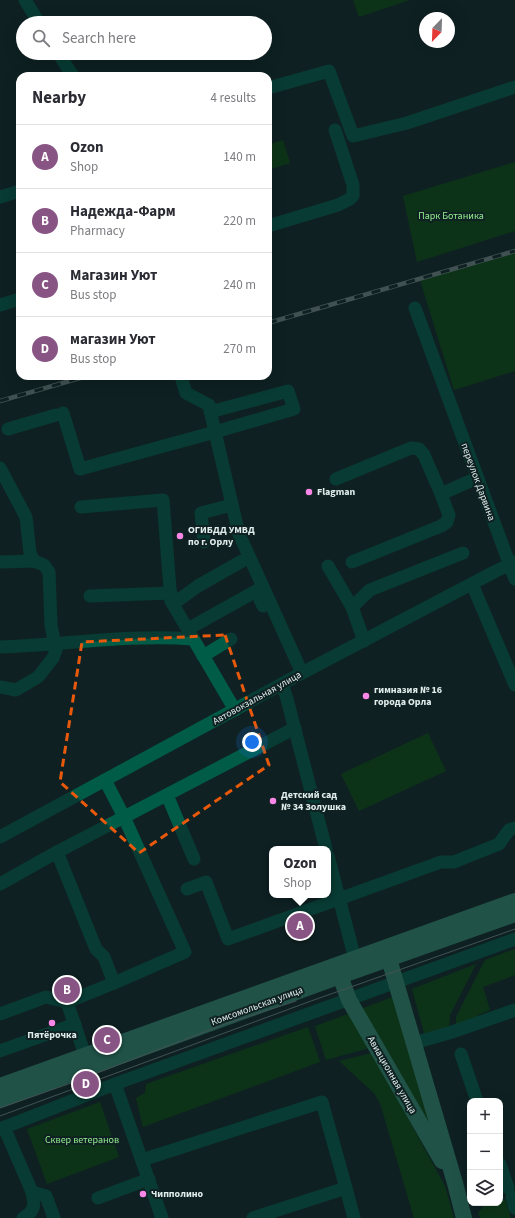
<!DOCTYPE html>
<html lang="en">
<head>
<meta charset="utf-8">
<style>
	:root { --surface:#fff; --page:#f7f7f7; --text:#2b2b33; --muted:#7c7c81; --line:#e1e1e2; --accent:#885484 }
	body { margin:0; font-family:"Source Sans 3",sans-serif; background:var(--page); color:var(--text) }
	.controls { position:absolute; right:12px; bottom:12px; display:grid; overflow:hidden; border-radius:8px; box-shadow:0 4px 16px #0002 }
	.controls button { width:36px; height:36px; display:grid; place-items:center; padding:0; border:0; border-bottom:1px solid var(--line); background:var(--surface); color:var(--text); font:20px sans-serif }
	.compass { position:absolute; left:419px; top:12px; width:36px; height:36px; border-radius:50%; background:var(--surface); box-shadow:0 4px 16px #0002; rotate:203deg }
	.you { position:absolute; left:252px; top:742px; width:14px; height:14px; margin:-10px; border:3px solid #fff; border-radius:50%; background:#1a73e8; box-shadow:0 0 0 6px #1a73e833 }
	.badge { display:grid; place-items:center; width:26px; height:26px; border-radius:50%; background:var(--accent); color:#fff; font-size:13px; font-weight:700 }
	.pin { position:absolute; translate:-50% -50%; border:2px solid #fff; box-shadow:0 1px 4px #0006 }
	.popup { position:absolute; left:269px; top:846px; width:62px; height:52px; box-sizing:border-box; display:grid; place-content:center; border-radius:8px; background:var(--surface); filter:drop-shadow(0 1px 3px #0005); font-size:13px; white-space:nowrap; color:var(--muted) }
	.popup b { font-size:15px; color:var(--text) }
	.popup::after { content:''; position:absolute; left:50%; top:100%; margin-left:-8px; border:8px solid transparent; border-top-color:var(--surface) }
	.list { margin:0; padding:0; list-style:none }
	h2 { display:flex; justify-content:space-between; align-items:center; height:52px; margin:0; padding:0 16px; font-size:17px }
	h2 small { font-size:13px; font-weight:400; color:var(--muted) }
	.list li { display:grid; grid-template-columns:26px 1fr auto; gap:12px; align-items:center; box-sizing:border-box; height:64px; padding:0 16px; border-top:1px solid var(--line) }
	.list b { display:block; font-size:15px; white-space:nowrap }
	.list p { margin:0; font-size:13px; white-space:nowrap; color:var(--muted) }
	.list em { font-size:13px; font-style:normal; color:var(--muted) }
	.icon { flex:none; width:22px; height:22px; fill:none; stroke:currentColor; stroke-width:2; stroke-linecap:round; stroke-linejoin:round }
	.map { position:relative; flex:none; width:515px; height:1218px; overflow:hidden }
	.search { position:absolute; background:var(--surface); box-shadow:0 4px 16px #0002; left:16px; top:16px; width:256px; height:44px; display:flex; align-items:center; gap:10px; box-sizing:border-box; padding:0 14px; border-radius:22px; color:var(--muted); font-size:15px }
	.panel { position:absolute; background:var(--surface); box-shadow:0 4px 16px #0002; left:16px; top:72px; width:256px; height:308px; border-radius:12px }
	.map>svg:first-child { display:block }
</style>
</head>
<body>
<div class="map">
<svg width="515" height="1218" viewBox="0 0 515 1218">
	<rect width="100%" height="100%" fill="#0f2122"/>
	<g fill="#0b490c">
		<path d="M 353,0 L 410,0 L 359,17 Z"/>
		<path d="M 283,140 L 290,163 L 268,170 L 268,145 Z"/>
		<path d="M 515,162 L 515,231 L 417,262 L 403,196 Z"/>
		<path d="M 515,252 L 515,371 L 454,390 L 420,280 Z"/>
		<path d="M 428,733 L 446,771 L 359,811 L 341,774 Z"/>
		<path d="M 515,949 L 515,975 L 483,987 L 490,1010 L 478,1015 L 479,1018 L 456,1026 L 456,1017 L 485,960 Z"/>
		<path d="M 476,964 L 450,1015 L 449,1028 L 425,1036 L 412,989 Z"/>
		<path d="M 395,996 L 435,1139 L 361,1009 Z"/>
		<path d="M 348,1014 L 369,1048 L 326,1060 L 315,1026 Z"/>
		<path d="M 308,1027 L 320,1062 L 143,1127 L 136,1098 L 145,1093 L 146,1084 Z"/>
		<path d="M 372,1053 L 445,1186 L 454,1218 L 414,1218 L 380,1103 L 374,1093 L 339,1061 Z"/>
		<path d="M 100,1102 L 119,1157 L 47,1184 L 27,1129 Z"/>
		<path d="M 505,1199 L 511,1218 L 480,1218 L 478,1213 C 485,1203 488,1203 500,1203 L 500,1200 Z"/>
	</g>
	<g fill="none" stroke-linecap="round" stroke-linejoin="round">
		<g stroke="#005c47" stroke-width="13">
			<path d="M 25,0 L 39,23"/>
			<path d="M 58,53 L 73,76"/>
			<path d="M 268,88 L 329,71 L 353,136 L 407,123 L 515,87"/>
			<path d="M 0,197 L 20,191"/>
			<path d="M 268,226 L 338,205 L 350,199 L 353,196 L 353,185 L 335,130"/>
			<path d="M 0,305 L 20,299"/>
			<path d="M 415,308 L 515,579"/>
			<path d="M 182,380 L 186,393 L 209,405 L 215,432 L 294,409 L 288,391 L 210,412"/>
			<path d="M 63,413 L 80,469 L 215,432 L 239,534 L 302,673"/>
			<path d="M 8,429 L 56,415"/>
			<path d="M 0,468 L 26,517 L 30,553 L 34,561 L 44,565 L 49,572 L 51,625 L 56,650 L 53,658 L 38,677 L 16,690 L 0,687"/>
			<path d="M 336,479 L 411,448 L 419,449 L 424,455 L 441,494"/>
			<path d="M 81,507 L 163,500 L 171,601 L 235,710"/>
			<path d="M 204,542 L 201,513 L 232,505"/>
			<path d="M 0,562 L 34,561"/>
			<path d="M 352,562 L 441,526 L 447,522 L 449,515 L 441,494 L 477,478"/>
			<path d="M 328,566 L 352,607"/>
			<path d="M 472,584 L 515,685"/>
			<path d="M 90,596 L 171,593"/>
			<path d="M 173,604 L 198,586 L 242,561"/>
			<path d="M 188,629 L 256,591 L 263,606"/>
			<path d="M 364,641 L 352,607 L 370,590 L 463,553"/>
			<path d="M 0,647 C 64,645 129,634 193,639"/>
			<path d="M 203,656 L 231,639"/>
			<path d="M 282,684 L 287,699 L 326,849"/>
			<path d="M 105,780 L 124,817 L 185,952 L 114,983"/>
			<path d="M 167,795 L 194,859"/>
			<path d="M 0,837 L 302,673 L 496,571 L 515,562"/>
			<path d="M 57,852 L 96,949 L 104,957 L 114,983 L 67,1002 L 85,1055"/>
			<path d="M 328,856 L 355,959"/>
			<path d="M 0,884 L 57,852 L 295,728"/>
			<path d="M 187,889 L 206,882 L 228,939 L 441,862 L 454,862 L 499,844 L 509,830 L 515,828"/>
			<path d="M 0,1014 L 46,997 L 67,1002"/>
			<path d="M 414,1043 L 452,1032 L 515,1010"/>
			<path d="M 0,1051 L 75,1024"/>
			<path d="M 461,1054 L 477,1101"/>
			<path d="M 115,1084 L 162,1218"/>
			<path d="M 4,1127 L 32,1192 L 46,1196 L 54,1218"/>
			<path d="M 0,1129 L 115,1084 L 515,939"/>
			<path d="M 142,1160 L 322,1102 L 346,1188 L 253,1218"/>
			<path d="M 500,1164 L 508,1188"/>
			<path d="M 346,1188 L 354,1218"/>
			<path d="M 512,1197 L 515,1208"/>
			<path d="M 98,1198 L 149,1179"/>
			<path d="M 23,1218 C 35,1212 35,1204 32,1192"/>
		</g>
		<g stroke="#368f75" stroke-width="16">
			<path d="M 389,959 L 455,1183 L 464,1218"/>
			<path d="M 342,965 L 340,976 L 349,1000 L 442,1161"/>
			<path d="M 0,1086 L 515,901"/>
			<path d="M 0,1100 L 340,976 L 515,914"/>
		</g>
		<g stroke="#7e8d8d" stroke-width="1">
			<path d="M 0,1108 L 71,1083 L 225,1024 L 296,1001"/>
			<path d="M 0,1116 L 311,1001 L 515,929"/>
		</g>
		<defs>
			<g id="rail">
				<path d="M 268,323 L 515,251"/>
				<path d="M 0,401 L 87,376"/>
			</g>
		</defs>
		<use href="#rail" stroke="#7e8d8d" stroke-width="4.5"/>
		<use href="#rail" stroke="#0f2122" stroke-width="3" stroke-dasharray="9" stroke-linecap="butt"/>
	</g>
	<path d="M0 0H515V1218H0ZM 225,635 L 269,765 L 139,853 L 60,782 L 82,642 Z" fill="#0f2122" fill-opacity=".55" fill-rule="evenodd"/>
	<path fill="none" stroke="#e8590c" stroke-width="3" stroke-dasharray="8 5" stroke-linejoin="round" d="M 225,635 L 269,765 L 139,853 L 60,782 L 82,642 Z"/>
	<g fill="#f987e8" stroke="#0f2122" stroke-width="1.5">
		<circle cx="309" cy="492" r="4"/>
		<circle cx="180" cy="536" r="4"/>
		<circle cx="366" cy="696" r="4"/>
		<circle cx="273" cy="801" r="4"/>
		<circle cx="52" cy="1023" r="4"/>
		<circle cx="143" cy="1194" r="4"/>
	</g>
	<g text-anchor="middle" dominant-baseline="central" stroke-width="4" stroke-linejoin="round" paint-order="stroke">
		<g font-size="10" fill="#95f090" stroke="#0f2122">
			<text x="451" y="216">Парк Ботаника</text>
			<text x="82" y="1140">Сквер ветеранов</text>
		</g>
		<g font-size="10" fill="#e1eded" stroke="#0f2122">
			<text transform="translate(478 482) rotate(70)">переулок Дарвина</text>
			<text transform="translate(257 698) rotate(-29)">Автовокзальная улица</text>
			<text transform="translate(257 1006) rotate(-20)">Комсомольская улица</text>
			<text transform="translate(392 1075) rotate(60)">Авиационная улица</text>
		</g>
		<g font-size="10" font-weight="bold" fill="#e1eded" stroke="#0f2122" text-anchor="start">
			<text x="317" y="492">Flagman</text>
			<text x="188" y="530">ОГИБДД УМВД<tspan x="188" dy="12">по г. Орлу</tspan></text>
			<text x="374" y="690">гимназия № 16<tspan x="374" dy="12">города Орла</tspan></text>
			<text x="281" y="795">Детский сад<tspan x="281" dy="12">№ 34 Золушка</tspan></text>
			<text x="52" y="1035" text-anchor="middle">Пятёрочка</text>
			<text x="151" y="1194">Чипполино</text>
		</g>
	</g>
</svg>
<div class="controls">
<button>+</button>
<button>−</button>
<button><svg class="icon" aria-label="layers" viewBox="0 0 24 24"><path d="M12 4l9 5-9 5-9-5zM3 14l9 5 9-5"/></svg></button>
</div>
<svg class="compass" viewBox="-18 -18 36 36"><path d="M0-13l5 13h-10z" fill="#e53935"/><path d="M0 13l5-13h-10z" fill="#7c7c81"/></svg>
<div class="you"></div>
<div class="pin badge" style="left:300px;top:926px">A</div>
<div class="popup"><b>Ozon</b>Shop</div>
<div class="pin badge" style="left:67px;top:990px">B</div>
<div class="pin badge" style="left:107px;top:1040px">C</div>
<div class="pin badge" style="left:86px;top:1084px">D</div>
<div class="search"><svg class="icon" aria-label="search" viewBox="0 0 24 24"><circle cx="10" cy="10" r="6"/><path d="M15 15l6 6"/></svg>Search here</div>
<section class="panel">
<h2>Nearby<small>4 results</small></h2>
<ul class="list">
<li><span class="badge">A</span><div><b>Ozon</b><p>Shop</p></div><em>140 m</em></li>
<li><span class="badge">B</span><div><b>Надежда-Фарм</b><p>Pharmacy</p></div><em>220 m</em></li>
<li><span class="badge">C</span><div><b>Магазин Уют</b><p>Bus stop</p></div><em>240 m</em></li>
<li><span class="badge">D</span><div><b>магазин Уют</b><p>Bus stop</p></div><em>270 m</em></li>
</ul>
</section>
</div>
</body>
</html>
